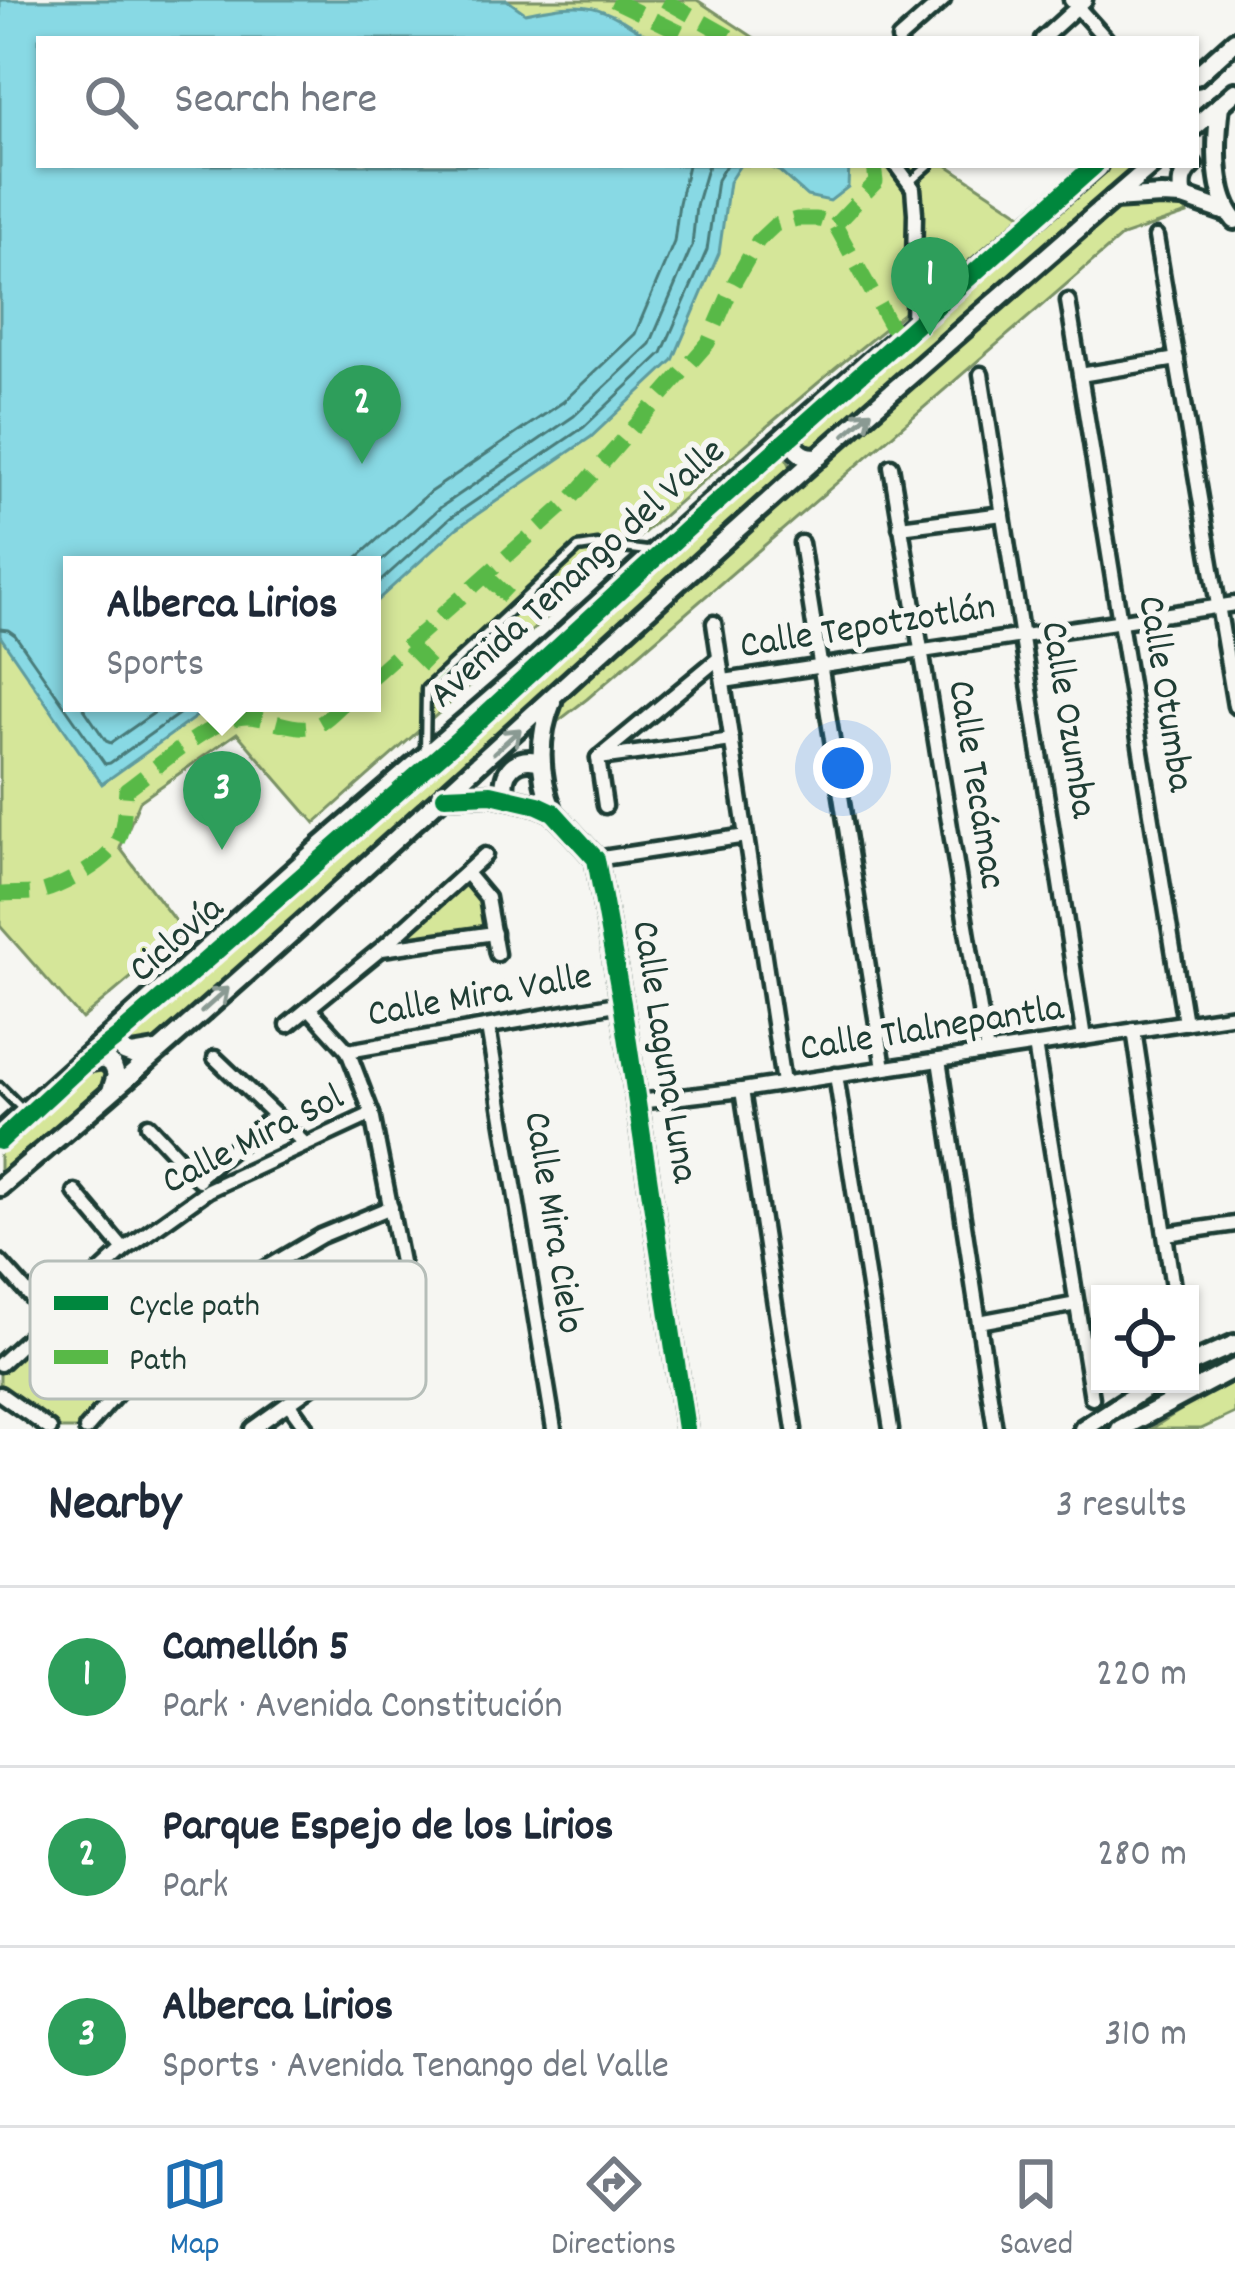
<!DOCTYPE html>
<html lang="en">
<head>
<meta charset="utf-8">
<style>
	:root { --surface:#fff; --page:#f2f2f3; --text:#1f2937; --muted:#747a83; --line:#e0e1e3; --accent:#1f6fb2 }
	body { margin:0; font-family:Dekko,sans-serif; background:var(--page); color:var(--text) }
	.controls { position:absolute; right:36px; bottom:36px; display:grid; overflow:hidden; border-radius:0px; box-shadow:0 3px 9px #0004 }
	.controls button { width:108px; height:108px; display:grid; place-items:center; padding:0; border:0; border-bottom:3px solid var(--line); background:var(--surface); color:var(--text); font:60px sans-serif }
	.you { position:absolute; left:843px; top:768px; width:42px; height:42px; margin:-30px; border:9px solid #fff; border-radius:50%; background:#1a73e8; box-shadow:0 0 0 18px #1a73e833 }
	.badge { display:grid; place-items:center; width:78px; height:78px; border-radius:50%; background:var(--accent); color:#fff; font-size:39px; font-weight:700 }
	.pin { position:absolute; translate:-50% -99px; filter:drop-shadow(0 3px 6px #0008) }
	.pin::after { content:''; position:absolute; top:63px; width:42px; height:36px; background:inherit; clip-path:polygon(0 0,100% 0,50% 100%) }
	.popup { position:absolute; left:63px; top:556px; width:318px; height:156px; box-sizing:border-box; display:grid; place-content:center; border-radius:0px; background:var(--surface); filter:drop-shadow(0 3px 9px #0005); font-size:39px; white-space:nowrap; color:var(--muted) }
	.popup b { font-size:45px; color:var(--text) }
	.popup::after { content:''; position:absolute; left:50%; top:100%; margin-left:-24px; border:24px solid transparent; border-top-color:var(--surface) }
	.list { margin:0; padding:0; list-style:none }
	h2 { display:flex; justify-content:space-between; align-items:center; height:156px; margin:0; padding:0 48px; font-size:51px }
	h2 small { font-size:39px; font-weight:400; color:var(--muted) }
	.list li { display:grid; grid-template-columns:78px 1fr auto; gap:36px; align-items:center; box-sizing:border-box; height:180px; padding:0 48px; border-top:3px solid var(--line) }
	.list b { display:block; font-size:45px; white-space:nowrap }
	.list p { margin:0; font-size:39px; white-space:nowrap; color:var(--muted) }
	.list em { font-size:39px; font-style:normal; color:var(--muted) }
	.icon { flex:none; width:66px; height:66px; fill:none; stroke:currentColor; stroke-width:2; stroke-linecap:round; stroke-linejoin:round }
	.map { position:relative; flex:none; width:1235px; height:1429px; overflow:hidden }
	.search { position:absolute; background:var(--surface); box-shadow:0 3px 9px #0004; left:36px; right:36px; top:36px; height:132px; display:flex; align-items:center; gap:30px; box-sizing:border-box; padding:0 42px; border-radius:0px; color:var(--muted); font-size:45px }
	.sheet { height:696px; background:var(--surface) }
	nav { display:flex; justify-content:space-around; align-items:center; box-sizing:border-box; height:168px; border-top:3px solid var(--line); background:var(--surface); font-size:33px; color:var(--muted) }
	nav a { display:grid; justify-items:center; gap:6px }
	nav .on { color:var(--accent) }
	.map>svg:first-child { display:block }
</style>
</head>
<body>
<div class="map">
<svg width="1235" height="1429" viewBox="0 0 1235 1429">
	<rect width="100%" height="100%" fill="#f6f6f2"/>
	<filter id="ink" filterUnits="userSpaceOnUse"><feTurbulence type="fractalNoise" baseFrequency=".00833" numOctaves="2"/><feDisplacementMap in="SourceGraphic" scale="24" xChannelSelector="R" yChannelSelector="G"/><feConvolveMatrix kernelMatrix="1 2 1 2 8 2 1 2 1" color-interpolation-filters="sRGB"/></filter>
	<g filter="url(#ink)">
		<g fill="#d5e699" stroke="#7a9266" stroke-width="3" fill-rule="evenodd">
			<path d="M 0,0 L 697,0 L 756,39 L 39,39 L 39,165 L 947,165 L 1024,216 C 956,273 886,326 818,383 C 648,527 481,675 315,823 L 237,733 L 140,801 L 120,848 L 184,933 L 82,1019 L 0,926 ZM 72,565 L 372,565 L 372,703 L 72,703 Z"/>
			<path d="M 1098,165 L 1150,165 L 809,456 L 794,433 Z"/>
			<path d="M 1182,201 L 1187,214 L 1122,236 L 587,699 L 548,729 L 557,701 L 1114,203 Z"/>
			<path d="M 773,452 L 785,456 L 793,470 L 158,1049 L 126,1051 L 122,1029 Z"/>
			<path d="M 466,877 L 484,898 L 491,929 L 390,945 Z"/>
			<path d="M 79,1063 L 106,1063 L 111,1087 L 0,1184 L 0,1136 Z"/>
			<path d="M 68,1299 L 134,1373 L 84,1429 L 47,1429 L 0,1396 L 0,1367 Z"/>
			<path d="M 1235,1381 L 1235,1413 L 1201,1429 L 1151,1429 L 1193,1402 Z"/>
		</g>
		<g fill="#88d9e4" stroke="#5e9b9e" stroke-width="3">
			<path d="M 0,0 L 507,0 L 525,13 C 591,0 596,3 652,39 L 39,39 L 39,165 L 740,165 L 729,182 L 719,253 L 673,360 L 591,437 L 457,528 L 372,605 L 372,565 L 72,565 L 72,703 L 215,703 L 102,784 L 0,636 Z"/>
			<path d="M 764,165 L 849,165 L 848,187 L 830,201 L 807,196 L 779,171 Z"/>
		</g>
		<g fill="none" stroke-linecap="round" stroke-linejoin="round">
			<g stroke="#497b7a" stroke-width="3">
				<path d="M 349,565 L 430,492 L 563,402 L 635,334 L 674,242 L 679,203 L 688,165"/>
				<path d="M 372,569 L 441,507 L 574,416 L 650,344 L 692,246 L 696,206 L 708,165"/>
				<path d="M 372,589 L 450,518 L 584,427 L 662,353 L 707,250 L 717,180 L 726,165"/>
				<path d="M 0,629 L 8,630 L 15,635 L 105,764 L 110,763 L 194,703"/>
				<path d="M 80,703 L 106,741 L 111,743 L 168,703"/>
			</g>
			<defs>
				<g id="lane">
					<path d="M 910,182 L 929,165"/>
					<path d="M 425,752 L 426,689 L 578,548 L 598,545 L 647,551"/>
					<path d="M 0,1087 L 23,1110"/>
				</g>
				<g id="street">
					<path d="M 1071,0 L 1106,39"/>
					<path d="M 899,39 L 943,0"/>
					<path d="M 1042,39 L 1085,0"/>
					<path d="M 896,165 L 913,188 L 915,213 L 913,326"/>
					<path d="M 1156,237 L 1235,706"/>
					<path d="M 1068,301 L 1185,1023"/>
					<path d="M 981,374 L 1084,1038"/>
					<path d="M 1080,375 L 1177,359"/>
					<path d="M 891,466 L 987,1053"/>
					<path d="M 900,527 L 1003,514"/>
					<path d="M 801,543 L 884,1068"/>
					<path d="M 714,623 L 783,1083"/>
					<path d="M 724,681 L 1235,604"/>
					<path d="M 598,758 L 719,658"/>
					<path d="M 598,758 L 605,806"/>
					<path d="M 599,758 L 732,740"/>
					<path d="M 596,859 L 746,836"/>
					<path d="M 466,873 L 487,898 L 497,954"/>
					<path d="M 382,949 L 494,933"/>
					<path d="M 288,1025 L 381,949 L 485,855"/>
					<path d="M 488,1027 L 554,1429"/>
					<path d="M 1134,1030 L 1174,1294"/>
					<path d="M 1035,1045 L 1092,1398"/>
					<path d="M 348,1051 L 622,1003"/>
					<path d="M 215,1058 L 305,1144"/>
					<path d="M 939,1060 L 995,1429"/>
					<path d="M 836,1075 L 891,1429"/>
					<path d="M 742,1090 L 794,1429"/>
					<path d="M 638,1102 L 742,1090 L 1235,1015"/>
					<path d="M 148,1125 L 199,1180"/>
					<path d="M 197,1178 L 275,1115"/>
					<path d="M 75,1192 L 124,1250"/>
					<path d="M 1166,1234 L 1235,1224"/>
					<path d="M 0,1262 L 49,1317"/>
					<path d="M 68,1299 L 136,1371"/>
					<path d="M 979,1322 L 1077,1304"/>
					<path d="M 0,1364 L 124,1250 L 208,1190 L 372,1114"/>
					<path d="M 0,1394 L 50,1429"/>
					<path d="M 289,1404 L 307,1429"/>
					<path d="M 86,1429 L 162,1342 L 241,1283 L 321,1236 L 391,1207"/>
					<path d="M 252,1429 L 339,1367 L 393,1344 L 406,1333 L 411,1313 L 372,1114 L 348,1051 L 309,1008"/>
				</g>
				<g id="secondary">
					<path d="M 1196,76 L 1235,41"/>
					<path d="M 1220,105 C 1216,138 1212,193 1235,220"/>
					<path d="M 1196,126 L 1235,92"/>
					<path d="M 1183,197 C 1180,184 1181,175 1192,165"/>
					<path d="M 1113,199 L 1161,196 L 1183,197 L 1229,213"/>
					<path d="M 794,428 C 788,447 801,460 820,456"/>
					<path d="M 552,702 C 537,739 539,776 553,812"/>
					<path d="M 445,796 L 491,794 L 538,805 L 553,812 L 596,859 L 622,1003 L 686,1429"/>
					<path d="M 506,796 C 499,771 517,754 541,762"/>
					<path d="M 124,1024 L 118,1041 L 124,1052 L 132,1055 L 156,1051"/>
					<path d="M 79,1063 L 104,1059 L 113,1066 L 116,1075 L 111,1091"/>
					<path d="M 0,1134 L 315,851 L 521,673 L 766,452 L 1097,165"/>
					<path d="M 0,1187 C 271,960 527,716 791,481 C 910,375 1031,270 1152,165"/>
					<path d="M 1190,1364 L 1235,1344"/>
					<path d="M 1083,1429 L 1152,1384"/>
					<path d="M 1120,1429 L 1235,1368"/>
				</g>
			</defs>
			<use href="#lane" stroke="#1f3d34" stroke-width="15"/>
			<use href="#street" stroke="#1f3d34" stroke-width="21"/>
			<use href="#secondary" stroke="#1f3d34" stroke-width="26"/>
			<use href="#lane" stroke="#f6f6f2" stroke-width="6"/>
			<use href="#street" stroke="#f6f6f2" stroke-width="12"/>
			<use href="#secondary" stroke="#f6f6f2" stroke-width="16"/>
			<g stroke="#58b947" stroke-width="15" stroke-dasharray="30 15" stroke-linecap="butt">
				<path d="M 613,0 L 694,39"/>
				<path d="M 664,0 L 734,39"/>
				<path d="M 835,225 L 876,182 L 874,165"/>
				<path d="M 486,576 L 517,605"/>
				<path d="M 408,645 L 440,677"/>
				<path d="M 372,677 L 571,499 L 708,343 L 734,283 L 758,241 L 775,225 L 797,219 L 816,219 L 835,225 L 890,325 L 902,337"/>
				<path d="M 0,894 C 13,893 27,894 39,892 C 59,888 104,864 114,847 C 125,831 124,808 126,790 C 155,769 205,724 238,718 C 266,712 298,738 322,722 C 330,717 337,709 344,703"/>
			</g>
			<defs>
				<g id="cycleway">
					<path d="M 445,796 L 491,794 L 538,805 L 553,812 L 596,859 L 622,1003 L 686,1429"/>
					<path d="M 0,1141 L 82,1065 L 118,1037 L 462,736 L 687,529 L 1095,165"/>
				</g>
			</defs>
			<use href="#cycleway" stroke="#f6f6f2" stroke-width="26"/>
			<use href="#cycleway" stroke="#00873e" stroke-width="18"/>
		</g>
		<defs><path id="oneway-shaft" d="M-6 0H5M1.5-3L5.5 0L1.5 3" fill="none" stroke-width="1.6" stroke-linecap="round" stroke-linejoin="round" transform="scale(3)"/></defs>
		<g stroke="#8a9a93">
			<use href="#oneway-shaft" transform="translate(858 423) rotate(-41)"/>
			<use href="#oneway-shaft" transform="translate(507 741) rotate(-42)"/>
			<use href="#oneway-shaft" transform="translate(215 1000) rotate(-42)"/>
		</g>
	</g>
	<g text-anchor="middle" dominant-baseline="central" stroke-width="12" stroke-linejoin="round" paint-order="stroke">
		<g font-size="39" fill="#1f3d34" stroke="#f6f6f2">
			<text transform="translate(579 575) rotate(-42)">Avenida Tenango del Valle</text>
			<text transform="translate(868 629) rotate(-9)">Calle Tepotzotlán</text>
			<text transform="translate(1163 694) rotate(81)">Calle Otumba</text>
			<text transform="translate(1066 720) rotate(81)">Calle Ozumba</text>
			<text transform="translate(974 785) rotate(81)">Calle Tecámac</text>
			<text transform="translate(178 941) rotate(-41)">Ciclovía</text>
			<text transform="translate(480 998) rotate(-10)">Calle Mira Valle</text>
			<text transform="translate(932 1031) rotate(-9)">Calle Tlalnepantla</text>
			<text transform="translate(662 1052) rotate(81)">Calle Laguna Luna</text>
			<text transform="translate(254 1142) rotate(-27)">Calle Mira Sol</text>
			<text transform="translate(551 1223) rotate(81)">Calle Mira Cielo</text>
		</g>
	</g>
	<rect x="30" y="1261" width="396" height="138" rx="18" fill="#f6f6f2" stroke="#b6beb9" stroke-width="3"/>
	<rect x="54" y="1296" width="54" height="14" fill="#00873e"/>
	<rect x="54" y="1350" width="54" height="14" fill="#58b947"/>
	<g font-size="33" fill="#1f3d34">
		<text x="129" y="1315">Cycle path</text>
		<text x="129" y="1369">Path</text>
	</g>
</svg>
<div class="controls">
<button><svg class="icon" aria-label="locate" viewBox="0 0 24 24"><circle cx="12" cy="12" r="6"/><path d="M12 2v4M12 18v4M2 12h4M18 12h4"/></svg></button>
</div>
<div class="you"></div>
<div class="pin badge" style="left:930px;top:336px;background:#2e9e5b">1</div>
<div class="pin badge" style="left:362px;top:464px;background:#2e9e5b">2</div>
<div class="pin badge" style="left:222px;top:850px;background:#2e9e5b">3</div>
<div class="popup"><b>Alberca Lirios</b>Sports</div>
<div class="search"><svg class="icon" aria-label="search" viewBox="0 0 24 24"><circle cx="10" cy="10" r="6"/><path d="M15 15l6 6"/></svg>Search here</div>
</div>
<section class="sheet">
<h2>Nearby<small>3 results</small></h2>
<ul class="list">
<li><span class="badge" style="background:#2e9e5b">1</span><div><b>Camellón 5</b><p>Park · Avenida Constitución</p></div><em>220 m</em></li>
<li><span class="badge" style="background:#2e9e5b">2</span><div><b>Parque Espejo de los Lirios</b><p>Park</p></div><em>280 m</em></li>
<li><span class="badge" style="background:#2e9e5b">3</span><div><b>Alberca Lirios</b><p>Sports · Avenida Tenango del Valle</p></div><em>310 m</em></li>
</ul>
</section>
<nav>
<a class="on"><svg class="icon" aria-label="map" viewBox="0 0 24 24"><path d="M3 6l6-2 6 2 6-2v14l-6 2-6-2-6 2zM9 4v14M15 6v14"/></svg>Map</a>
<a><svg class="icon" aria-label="directions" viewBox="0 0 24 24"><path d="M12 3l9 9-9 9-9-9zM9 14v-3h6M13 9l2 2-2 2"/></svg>Directions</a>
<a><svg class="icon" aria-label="saved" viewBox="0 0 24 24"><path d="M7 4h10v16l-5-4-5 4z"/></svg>Saved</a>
</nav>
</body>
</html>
